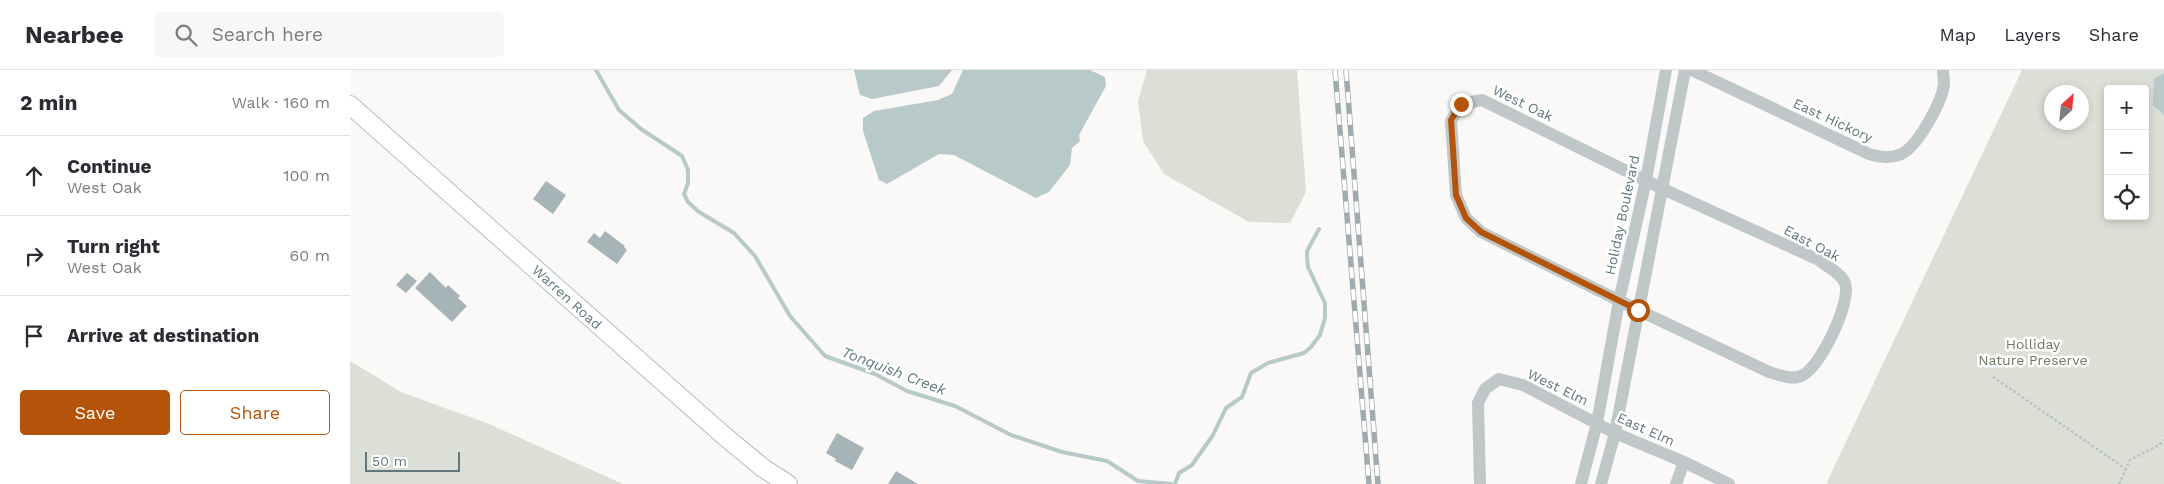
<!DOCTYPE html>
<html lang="en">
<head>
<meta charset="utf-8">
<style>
	:root { --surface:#fff; --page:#f7f7f7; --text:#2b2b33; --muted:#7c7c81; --line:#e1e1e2; --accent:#b45309 }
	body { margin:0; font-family:"Work Sans",sans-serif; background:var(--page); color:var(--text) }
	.controls { position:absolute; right:15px; top:15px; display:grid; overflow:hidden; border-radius:5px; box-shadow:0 2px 8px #0003 }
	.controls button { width:45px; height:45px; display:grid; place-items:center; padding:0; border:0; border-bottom:1px solid var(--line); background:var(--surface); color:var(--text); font:25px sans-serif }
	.compass { position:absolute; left:1694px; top:15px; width:45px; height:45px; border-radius:50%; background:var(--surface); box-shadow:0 2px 8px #0003; rotate:27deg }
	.scale { position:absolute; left:15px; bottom:12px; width:95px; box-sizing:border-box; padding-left:5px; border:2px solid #5f777d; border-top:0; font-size:14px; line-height:18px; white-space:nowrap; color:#5f777d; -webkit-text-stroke:4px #fff; paint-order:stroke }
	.stop { position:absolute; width:15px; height:15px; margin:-11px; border:4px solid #b45309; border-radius:50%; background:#fff }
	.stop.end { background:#b45309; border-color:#fff; box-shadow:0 1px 5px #0008 }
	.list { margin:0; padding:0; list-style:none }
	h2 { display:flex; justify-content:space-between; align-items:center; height:65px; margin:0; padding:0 20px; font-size:21px }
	h2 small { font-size:16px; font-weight:400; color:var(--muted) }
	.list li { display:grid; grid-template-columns:32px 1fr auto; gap:15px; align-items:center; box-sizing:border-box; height:80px; padding:0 20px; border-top:1px solid var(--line) }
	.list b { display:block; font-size:19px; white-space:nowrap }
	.list p { margin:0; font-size:16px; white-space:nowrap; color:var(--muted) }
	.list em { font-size:16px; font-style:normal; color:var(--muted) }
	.actions { display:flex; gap:10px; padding:15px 20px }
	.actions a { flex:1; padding:11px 0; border:1px solid var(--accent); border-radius:5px; text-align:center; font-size:18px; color:var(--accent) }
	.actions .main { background:var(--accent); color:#fff }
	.icon { flex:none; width:28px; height:28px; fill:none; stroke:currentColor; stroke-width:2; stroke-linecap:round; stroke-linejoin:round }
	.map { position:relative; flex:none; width:1814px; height:414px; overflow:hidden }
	header { display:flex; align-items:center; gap:30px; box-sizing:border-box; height:70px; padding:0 25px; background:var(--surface); border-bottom:1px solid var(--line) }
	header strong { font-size:24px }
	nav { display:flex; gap:28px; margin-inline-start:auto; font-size:18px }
	.search { width:350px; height:45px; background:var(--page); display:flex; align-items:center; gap:12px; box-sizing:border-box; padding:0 18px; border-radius:5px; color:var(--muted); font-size:19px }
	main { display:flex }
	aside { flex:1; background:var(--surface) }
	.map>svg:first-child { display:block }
</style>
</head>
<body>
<header>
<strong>Nearbee</strong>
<div class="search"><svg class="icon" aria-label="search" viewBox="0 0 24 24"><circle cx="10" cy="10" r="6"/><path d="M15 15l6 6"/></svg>Search here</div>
<nav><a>Map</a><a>Layers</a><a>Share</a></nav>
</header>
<main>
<aside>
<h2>2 min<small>Walk · 160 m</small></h2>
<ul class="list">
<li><svg class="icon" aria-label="ahead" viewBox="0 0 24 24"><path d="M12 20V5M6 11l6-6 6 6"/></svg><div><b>Continue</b><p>West Oak</p></div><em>100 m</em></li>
<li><svg class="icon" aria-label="right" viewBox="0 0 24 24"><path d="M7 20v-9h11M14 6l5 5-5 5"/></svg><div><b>Turn right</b><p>West Oak</p></div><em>60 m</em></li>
<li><svg class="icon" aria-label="arrive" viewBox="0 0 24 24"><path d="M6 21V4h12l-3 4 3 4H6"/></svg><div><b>Arrive at destination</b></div></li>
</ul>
<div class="actions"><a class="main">Save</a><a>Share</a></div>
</aside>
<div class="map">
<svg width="1814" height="414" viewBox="0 0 1814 414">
	<rect width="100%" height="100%" fill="#faf9f7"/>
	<g fill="#dbdfd6" fill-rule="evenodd">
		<path d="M 797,0 L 947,0 L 956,122 L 940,153 L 899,152 L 814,104 L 793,71 L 788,31 Z"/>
		<path d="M 1672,0 L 1814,0 L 1814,414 L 1476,414 ZM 1758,19 L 1795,19 L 1795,146 L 1758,146 ZM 1702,22 L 1732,22 L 1732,52 L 1702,52 Z"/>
		<path d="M 0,291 L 51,322 L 139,354 L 273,414 L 0,414 Z"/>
	</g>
	<g fill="#b8c9ca">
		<path d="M 504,0 L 602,0 L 589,16 L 522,29 L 510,25 Z"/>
		<path d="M 613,0 L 740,0 L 755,7 L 756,16 L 729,65 L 730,71 L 722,78 L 720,95 L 699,122 L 686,128 L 604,85 L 589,84 L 537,114 L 529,110 L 513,61 L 513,48 L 524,41 L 588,30 L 602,24 Z"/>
		<path d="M 1814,3 L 1814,45 L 1803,35 L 1804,9 Z"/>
	</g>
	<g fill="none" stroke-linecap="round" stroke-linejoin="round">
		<g stroke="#b8c9ca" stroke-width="4">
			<path d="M 246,0 L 269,40 L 291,59 L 332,86 L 338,100 L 338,113 L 334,124 L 338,132 L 349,142 L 384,163 L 405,186 L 440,246 L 475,286 L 525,304 L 557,321 L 605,336 L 661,365 L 712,382 L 757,391 L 788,411 L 821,414"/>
			<path d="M 825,414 L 829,403 L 842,395 L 863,365 L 876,338 L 892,327 L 901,303 L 918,293 L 954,283 L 961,277 L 970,265 L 975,248 L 975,233 L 958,197 L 957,188 L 957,181 L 969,159"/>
		</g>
	</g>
	<g fill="#a7b4b7">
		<path d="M 196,111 L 216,125 L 203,144 L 183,129 Z"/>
		<path d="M 255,161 L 275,176 L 274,177 L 277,180 L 267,194 L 237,172 L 244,163 L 250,168 Z"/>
		<path d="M 80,202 L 96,218 L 98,215 L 110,226 L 108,228 L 117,236 L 102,252 L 65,218 Z"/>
		<path d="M 57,203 L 67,211 L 56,223 L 46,215 Z"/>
		<path d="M 487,363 L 514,378 L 502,400 L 485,391 L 486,389 L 476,383 Z"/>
		<path d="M 546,401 L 568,414 L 538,414 Z"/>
	</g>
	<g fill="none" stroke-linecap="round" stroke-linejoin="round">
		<defs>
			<path id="secondary" d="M 0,35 L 372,364 L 413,398 L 438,414"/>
		</defs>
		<use href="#secondary" stroke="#b2bcbe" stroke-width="20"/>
		<g stroke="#bac0c1" stroke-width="2.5" stroke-dasharray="2.5 2.5" stroke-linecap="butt">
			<path d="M 1643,307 L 1776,399"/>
			<path d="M 1769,414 L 1780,390 L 1809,375 L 1814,370"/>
		</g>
		<g stroke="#c0c7c9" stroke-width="12">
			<path d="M 1342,0 L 1519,84 C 1529,87 1539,89 1549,85 C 1567,79 1591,33 1594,15 C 1594,10 1593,5 1593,0"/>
			<path d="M 1132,30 L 1313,119 L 1469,190 C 1477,197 1491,203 1495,213 C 1502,232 1470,297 1453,305 C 1443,311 1429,305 1419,302 L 1288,240 L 1131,162 L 1116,148 L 1106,125 L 1101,51 L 1111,34 Z"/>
			<path d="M 1130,414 L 1128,333 L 1135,319 L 1149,309 L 1173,315 L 1265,363 L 1334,392"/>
			<path d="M 1231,414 L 1247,353 L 1269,231 L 1296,110 L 1316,0"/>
			<path d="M 1251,414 L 1265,363 L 1335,0"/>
			<path d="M 1326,414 L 1334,392 L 1379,414"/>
		</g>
		<use href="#secondary" stroke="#fff" stroke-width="18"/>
		<defs>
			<g id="rail">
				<path d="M 985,0 L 1019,414"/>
				<path d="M 996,0 L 1028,414"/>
			</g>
		</defs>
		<use href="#rail" stroke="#9fabae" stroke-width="5.5"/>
		<use href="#rail" stroke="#fff" stroke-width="4" stroke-dasharray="11" stroke-linecap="butt"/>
	</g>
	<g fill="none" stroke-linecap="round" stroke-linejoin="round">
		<path stroke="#b45309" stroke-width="6" d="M 1111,34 L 1101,50 L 1106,125 L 1116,148 L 1131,162 L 1288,240"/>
	</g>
	<g text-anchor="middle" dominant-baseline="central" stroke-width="5" stroke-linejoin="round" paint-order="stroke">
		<g font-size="14" fill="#5f777d" stroke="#fff">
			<text transform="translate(1173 33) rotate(26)">West Oak</text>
			<text transform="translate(1483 50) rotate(25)">East Hickory</text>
			<text transform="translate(1272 145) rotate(-78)">Holiday Boulevard</text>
			<text transform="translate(1462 173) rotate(28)">East Oak</text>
			<text transform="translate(217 227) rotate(42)">Warren Road</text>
			<text transform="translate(1208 317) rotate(26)">West Elm</text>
			<text transform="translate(1296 359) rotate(24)">East Elm</text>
		</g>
		<g font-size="14" fill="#6d7a63" stroke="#fff">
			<text x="1683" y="274">Holliday<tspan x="1683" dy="16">Nature Preserve</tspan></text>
		</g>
		<g font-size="15" font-style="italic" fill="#5e7c7d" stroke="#fff">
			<text transform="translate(544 301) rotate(21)">Tonquish Creek</text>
		</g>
	</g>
</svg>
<div class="controls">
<button>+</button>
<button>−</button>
<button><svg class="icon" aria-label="locate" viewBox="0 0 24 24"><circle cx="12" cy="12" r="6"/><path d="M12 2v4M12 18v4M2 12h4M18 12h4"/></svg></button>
</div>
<svg class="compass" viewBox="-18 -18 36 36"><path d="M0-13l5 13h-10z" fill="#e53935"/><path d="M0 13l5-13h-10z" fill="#7c7c81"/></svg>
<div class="scale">50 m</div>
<div class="stop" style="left:1288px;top:240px"></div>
<div class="stop end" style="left:1111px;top:34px"></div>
</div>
</main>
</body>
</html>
